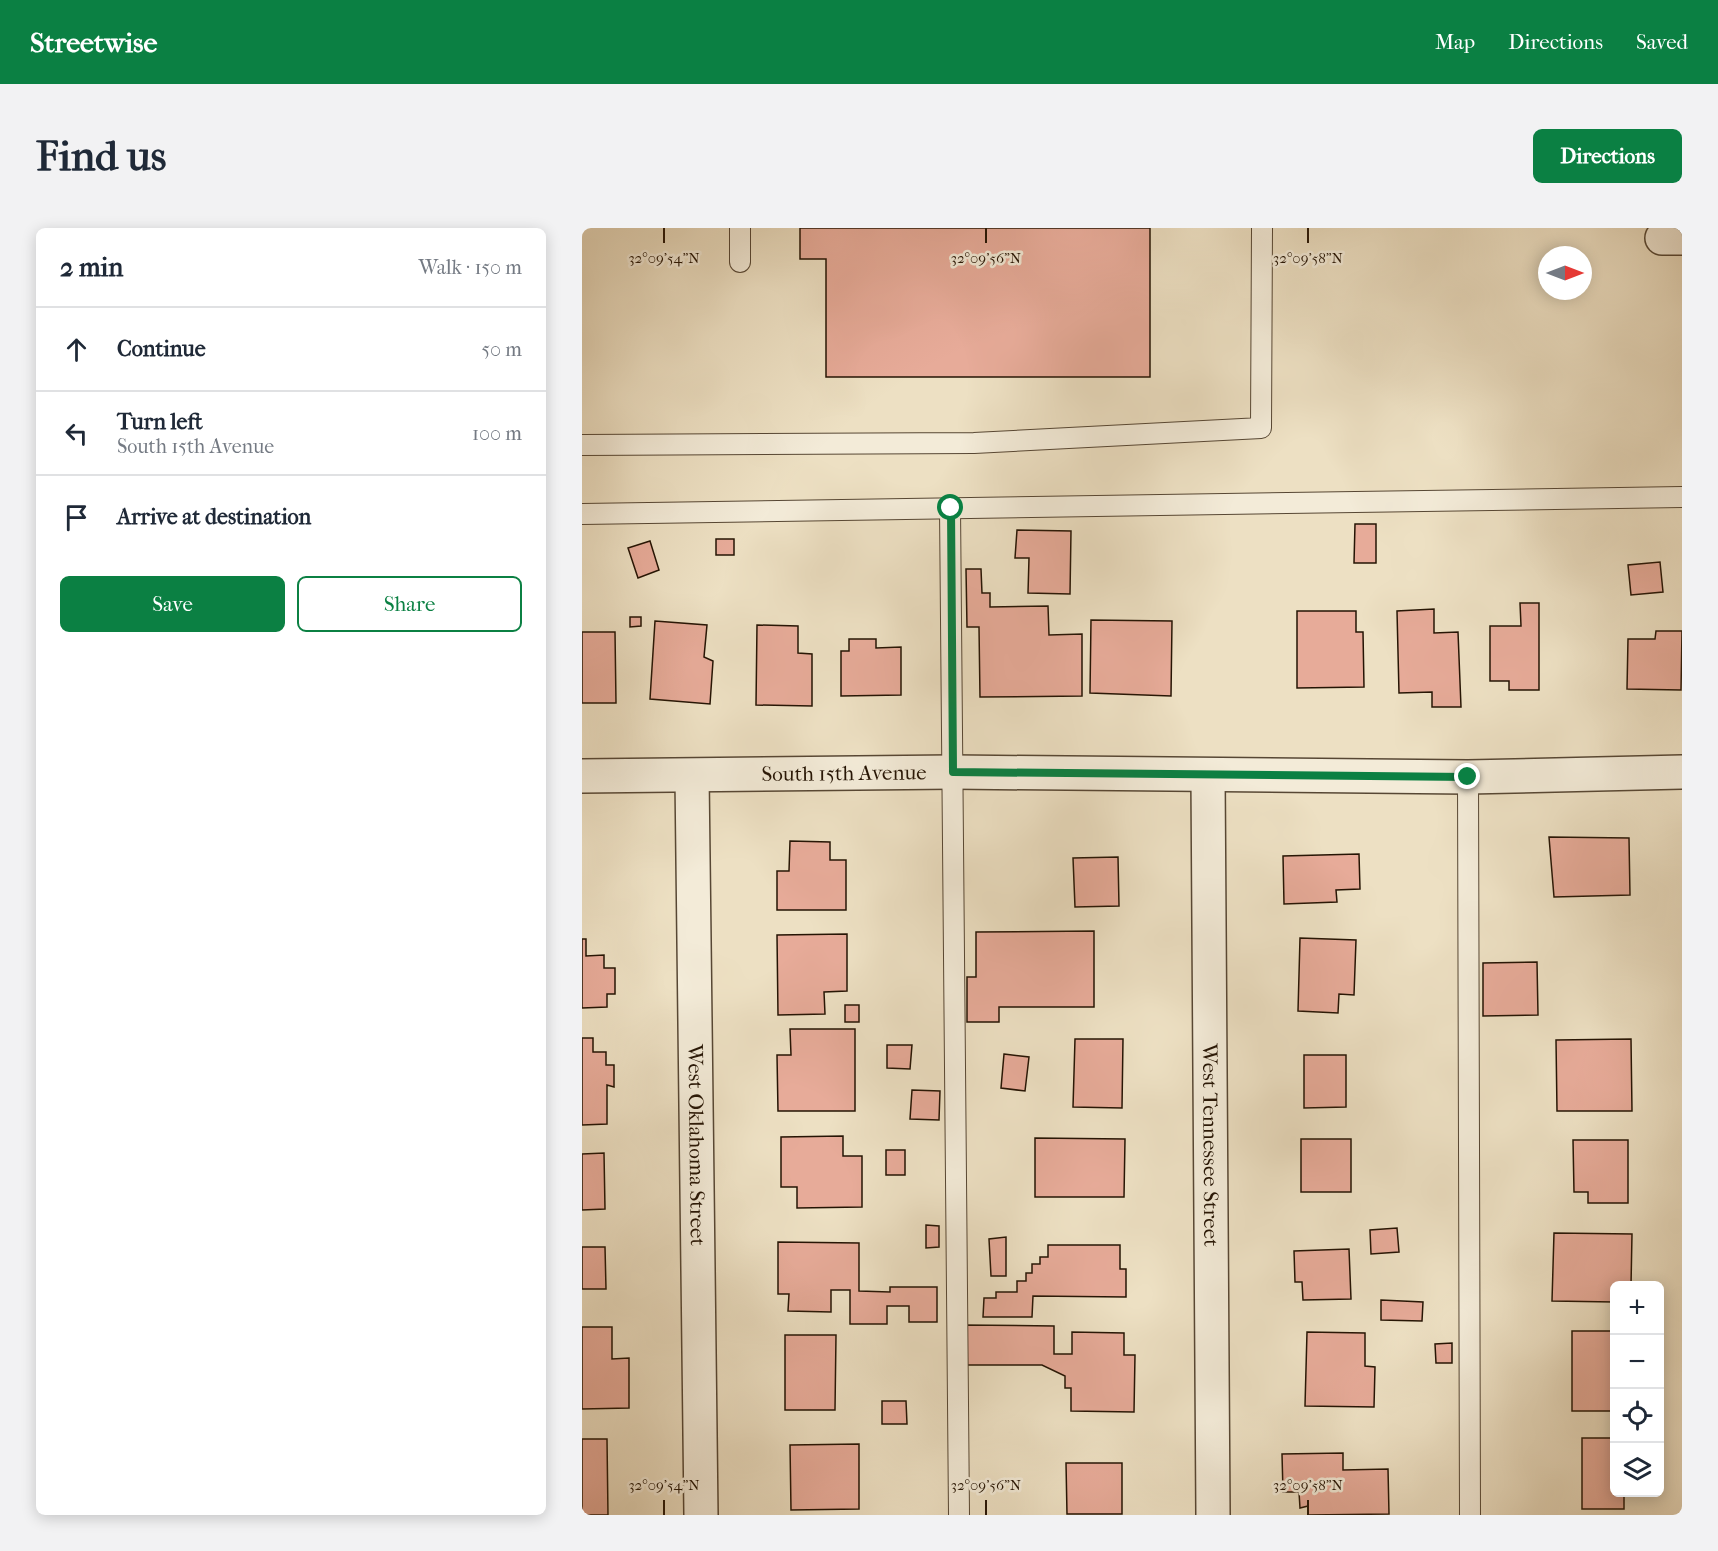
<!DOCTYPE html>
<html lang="en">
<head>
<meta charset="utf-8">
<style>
	:root { --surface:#fff; --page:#f2f2f3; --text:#1f2937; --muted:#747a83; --line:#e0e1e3; --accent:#0b8043 }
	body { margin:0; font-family:"IM FELL French Canon",serif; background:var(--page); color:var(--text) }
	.controls { position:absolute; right:18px; bottom:18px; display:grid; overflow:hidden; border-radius:9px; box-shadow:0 3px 15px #0003 }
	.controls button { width:54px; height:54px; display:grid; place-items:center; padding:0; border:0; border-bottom:2px solid var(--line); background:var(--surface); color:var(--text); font:30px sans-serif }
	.compass { position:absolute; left:956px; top:18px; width:54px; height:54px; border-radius:50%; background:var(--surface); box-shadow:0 3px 15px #0003; rotate:90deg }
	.stop { position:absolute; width:18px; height:18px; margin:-14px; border:4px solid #0b8043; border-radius:50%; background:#fff }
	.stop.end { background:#0b8043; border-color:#fff; box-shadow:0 2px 6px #0008 }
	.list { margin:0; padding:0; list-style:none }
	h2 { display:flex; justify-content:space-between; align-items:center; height:78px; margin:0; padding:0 24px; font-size:26px }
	h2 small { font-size:20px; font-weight:400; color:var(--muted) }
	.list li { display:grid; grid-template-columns:39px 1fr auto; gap:18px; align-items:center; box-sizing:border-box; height:84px; padding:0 24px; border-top:2px solid var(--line) }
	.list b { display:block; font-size:22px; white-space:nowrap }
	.list p { margin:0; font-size:20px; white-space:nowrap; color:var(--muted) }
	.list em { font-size:20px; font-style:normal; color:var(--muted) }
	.actions { display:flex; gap:12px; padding:18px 24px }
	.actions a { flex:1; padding:14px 0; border:2px solid var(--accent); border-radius:9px; text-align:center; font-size:21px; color:var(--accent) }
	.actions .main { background:var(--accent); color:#fff }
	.icon { flex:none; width:33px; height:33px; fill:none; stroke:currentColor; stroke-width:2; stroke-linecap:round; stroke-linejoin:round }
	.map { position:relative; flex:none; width:1100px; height:1287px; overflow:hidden; border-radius:9px }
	header { display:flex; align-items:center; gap:36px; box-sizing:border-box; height:84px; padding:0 30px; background:var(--accent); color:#fff }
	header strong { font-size:28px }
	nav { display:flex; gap:33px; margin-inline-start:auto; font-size:21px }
	.intro { display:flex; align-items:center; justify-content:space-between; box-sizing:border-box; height:144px; padding:0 36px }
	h1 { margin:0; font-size:42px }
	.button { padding:15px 27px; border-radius:9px; background:var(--accent); color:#fff; font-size:21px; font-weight:700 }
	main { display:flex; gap:36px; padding:0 36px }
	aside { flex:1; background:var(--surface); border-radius:9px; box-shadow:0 3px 15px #0003 }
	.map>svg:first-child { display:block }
</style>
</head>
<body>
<header>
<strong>Streetwise</strong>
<nav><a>Map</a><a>Directions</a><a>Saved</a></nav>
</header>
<div class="intro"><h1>Find us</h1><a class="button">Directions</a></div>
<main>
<aside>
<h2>2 min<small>Walk · 150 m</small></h2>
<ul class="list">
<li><svg class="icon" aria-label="ahead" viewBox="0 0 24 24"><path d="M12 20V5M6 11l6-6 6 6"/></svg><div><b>Continue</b></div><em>50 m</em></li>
<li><svg class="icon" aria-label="left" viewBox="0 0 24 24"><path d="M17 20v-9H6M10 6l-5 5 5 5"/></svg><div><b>Turn left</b><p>South 15th Avenue</p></div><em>100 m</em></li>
<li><svg class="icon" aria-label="arrive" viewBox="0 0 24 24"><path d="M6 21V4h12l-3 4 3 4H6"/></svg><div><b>Arrive at destination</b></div></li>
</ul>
<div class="actions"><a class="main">Save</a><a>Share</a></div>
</aside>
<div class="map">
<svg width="1100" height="1287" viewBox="0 0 1100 1287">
	<rect width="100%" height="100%" fill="#ede0c3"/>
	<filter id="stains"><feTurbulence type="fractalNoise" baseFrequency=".00333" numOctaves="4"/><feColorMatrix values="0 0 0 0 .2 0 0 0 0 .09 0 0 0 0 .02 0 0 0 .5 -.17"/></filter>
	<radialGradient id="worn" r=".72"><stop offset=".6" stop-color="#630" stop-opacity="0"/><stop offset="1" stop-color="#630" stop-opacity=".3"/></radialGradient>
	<g fill="#e7ab99" stroke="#251404" stroke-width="1.5">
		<path d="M 218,0 L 568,0 L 568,149 L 244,149 L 244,31 L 218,31 Z"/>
		<path d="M 773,296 L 794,296 L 794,335 L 772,335 Z"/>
		<path d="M 435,302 L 489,303 L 488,366 L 446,365 L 447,330 L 433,330 Z"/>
		<rect x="134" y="311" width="18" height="16"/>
		<path d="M 68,313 L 77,342 L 56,350 L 46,320 Z"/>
		<path d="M 1078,334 L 1081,364 L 1049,367 L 1046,337 Z"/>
		<path d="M 384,341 L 399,341 L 400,365 L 408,365 L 408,379 L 466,378 L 467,407 L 500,406 L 500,468 L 398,469 L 397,399 L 385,399 Z"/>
		<path d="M 938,375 L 957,375 L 957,462 L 927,462 L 927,453 L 908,453 L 908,398 L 939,398 Z"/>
		<path d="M 852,381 L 852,405 L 876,404 L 879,479 L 850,479 L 850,464 L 817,465 L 815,383 Z"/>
		<path d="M 715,383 L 774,383 L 774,404 L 781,404 L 782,459 L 715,460 Z"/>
		<path d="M 48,389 L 59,389 L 59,398 L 48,399 Z"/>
		<path d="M 509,392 L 590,393 L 589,468 L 508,465 Z"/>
		<path d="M 73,393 L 125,397 L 122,429 L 131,433 L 128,476 L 68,471 Z"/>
		<path d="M 175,397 L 216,398 L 216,425 L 230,426 L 230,478 L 174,477 Z"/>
		<path d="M 1074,403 L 1100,403 L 1099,462 L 1045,461 L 1046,411 L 1073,411 Z"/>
		<path d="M 0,404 L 33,404 L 34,475 L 0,475 Z"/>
		<path d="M 267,411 L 294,411 L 294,420 L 319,419 L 319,467 L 259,468 L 259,423 L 267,423 Z"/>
		<path d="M 967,609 L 1047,610 L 1048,667 L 972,669 Z"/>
		<path d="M 208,613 L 248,614 L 248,632 L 264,632 L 264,682 L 195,682 L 195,643 L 207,643 Z"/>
		<path d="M 777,626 L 778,661 L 754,662 L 755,674 L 702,676 L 701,628 Z"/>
		<path d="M 536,629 L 537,678 L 493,679 L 491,630 Z"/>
		<path d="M 512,703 L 512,779 L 417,779 L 417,794 L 385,794 L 385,749 L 394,749 L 394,704 Z"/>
		<path d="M 265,706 L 265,763 L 242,764 L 243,786 L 196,787 L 195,707 Z"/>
		<path d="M 718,710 L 774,712 L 772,767 L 757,766 L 756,785 L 716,783 Z"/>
		<path d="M 0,711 L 4,711 L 4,728 L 22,727 L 22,740 L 33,740 L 33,766 L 25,766 L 25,779 L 0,780 Z"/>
		<path d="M 955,734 L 956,787 L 901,788 L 901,735 Z"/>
		<rect x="263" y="777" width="14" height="17"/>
		<path d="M 208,801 L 273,801 L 273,883 L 196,883 L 195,827 L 209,827 Z"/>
		<path d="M 0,810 L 11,810 L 11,824 L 24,824 L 24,837 L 32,837 L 32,859 L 25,857 L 25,896 L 0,897 Z"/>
		<path d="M 493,811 L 541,811 L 540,880 L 491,879 Z"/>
		<path d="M 1049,811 L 1050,883 L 975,883 L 974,812 Z"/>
		<path d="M 305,817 L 330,817 L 328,841 L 305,840 Z"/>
		<path d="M 422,826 L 447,829 L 443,863 L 419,860 Z"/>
		<path d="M 722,827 L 764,827 L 764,879 L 722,880 Z"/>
		<path d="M 330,862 L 358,863 L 357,892 L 328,891 Z"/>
		<path d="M 261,908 L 261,928 L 280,928 L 280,979 L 215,980 L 215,959 L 199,959 L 199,909 Z"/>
		<path d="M 453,910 L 543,911 L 542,969 L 453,969 Z"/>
		<rect x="719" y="911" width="50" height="53"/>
		<path d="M 991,912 L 1046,912 L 1046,975 L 1006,975 L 1006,964 L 992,964 Z"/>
		<rect x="304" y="922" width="19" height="25"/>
		<path d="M 22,925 L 23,981 L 0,982 L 0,926 Z"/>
		<path d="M 344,997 L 357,998 L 357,1019 L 344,1020 Z"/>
		<path d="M 815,1000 L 817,1024 L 789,1026 L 788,1002 Z"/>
		<path d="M 972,1005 L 1050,1006 L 1049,1058 L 1032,1058 L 1032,1074 L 970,1073 Z"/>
		<path d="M 424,1009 L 424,1048 L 409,1048 L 407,1011 Z"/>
		<path d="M 196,1014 L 277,1015 L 277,1063 L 308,1064 L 308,1059 L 355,1059 L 355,1094 L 327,1094 L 327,1078 L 305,1078 L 305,1096 L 268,1096 L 268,1062 L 249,1062 L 249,1084 L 206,1083 L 207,1066 L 196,1066 Z"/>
		<path d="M 466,1017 L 538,1017 L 538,1041 L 544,1041 L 544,1069 L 451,1068 L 450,1089 L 401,1089 L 402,1070 L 414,1070 L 414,1064 L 435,1064 L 435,1053 L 444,1053 L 444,1045 L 450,1045 L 450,1036 L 458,1036 L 458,1029 L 466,1029 Z"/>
		<path d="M 0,1019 L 23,1019 L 24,1061 L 0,1061 Z"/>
		<path d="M 767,1021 L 769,1071 L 721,1072 L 720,1054 L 713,1054 L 712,1023 Z"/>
		<path d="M 799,1072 L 841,1074 L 840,1093 L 799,1092 Z"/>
		<path d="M 381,1097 L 472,1098 L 472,1126 L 490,1126 L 490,1104 L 542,1105 L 542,1127 L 553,1127 L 552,1184 L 489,1183 L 489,1160 L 483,1160 L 483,1148 L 460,1137 L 381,1137 Z"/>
		<path d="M 0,1099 L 30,1099 L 30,1131 L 47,1130 L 47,1180 L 0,1181 Z"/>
		<rect x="990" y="1103" width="42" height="80"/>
		<path d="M 725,1104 L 783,1105 L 783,1138 L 793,1139 L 792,1179 L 723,1178 Z"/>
		<path d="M 203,1107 L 254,1107 L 253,1182 L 203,1182 Z"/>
		<path d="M 870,1115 L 870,1135 L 854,1135 L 853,1116 Z"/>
		<path d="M 300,1173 L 324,1173 L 325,1196 L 300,1196 Z"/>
		<path d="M 1000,1210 L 1032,1210 L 1032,1264 L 1042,1264 L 1042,1281 L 1000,1281 Z"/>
		<path d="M 0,1211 L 25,1211 L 26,1287 L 0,1287 Z"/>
		<path d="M 277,1216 L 277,1281 L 209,1282 L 208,1217 Z"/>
		<path d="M 761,1225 L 761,1242 L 806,1241 L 807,1286 L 726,1287 L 726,1278 L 718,1280 L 717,1264 L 701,1264 L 700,1226 Z"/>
		<path d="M 484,1235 L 540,1235 L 540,1286 L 485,1286 Z"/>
	</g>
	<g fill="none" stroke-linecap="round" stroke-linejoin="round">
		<defs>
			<g id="service">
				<path d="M 158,0 L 158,34"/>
				<path d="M 0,217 L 392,215 L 679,200 L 680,0"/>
				<path d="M 368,280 L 377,1287"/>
				<path d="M 0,286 L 1100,269"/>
				<path d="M 886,549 L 888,1287"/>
			</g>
			<g id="minor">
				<path d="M 1080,10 L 1100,10"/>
				<path id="s1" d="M 0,548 L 371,544 L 886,549 L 1100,544"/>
				<path id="s2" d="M 110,548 L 119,1287"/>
				<path id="s3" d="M 626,548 L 631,1287"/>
			</g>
		</defs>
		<use href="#service" stroke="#574734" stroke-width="22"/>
		<use href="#minor" stroke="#574734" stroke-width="36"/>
		<use href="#service" stroke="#f3ebd8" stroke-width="20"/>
		<use href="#minor" stroke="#f3ebd8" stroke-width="33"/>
	</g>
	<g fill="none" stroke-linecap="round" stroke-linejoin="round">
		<path stroke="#0b8043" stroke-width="8" d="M 369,280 L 371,544 L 886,549"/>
	</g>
	<path fill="none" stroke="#251404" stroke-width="2" d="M 82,0 L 82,15M 404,0 L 404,15M 726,0 L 726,15M 82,1272 L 82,1287M 404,1272 L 404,1287M 726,1272 L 726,1287"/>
	<g text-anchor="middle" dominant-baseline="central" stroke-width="5" stroke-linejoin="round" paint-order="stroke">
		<g font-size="21" fill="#251404" stroke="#f3ebd8">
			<text stroke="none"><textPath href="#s1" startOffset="262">South 15th Avenue</textPath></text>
			<text stroke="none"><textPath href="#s3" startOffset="369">West Tennessee Street</textPath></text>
			<text stroke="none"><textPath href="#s2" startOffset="369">West Oklahoma Street</textPath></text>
		</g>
	</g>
	<g font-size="15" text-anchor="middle" fill="#251404" stroke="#f3ebd8" stroke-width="5" stroke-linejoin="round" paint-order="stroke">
		<text x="82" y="35">32°09'54"N</text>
		<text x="404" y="35">32°09'56"N</text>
		<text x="726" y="35">32°09'58"N</text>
		<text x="82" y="1262">32°09'54"N</text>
		<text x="404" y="1262">32°09'56"N</text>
		<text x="726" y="1262">32°09'58"N</text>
	</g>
	<rect width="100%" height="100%" filter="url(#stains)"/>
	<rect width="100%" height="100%" fill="url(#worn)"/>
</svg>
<div class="controls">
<button>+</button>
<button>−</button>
<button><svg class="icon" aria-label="locate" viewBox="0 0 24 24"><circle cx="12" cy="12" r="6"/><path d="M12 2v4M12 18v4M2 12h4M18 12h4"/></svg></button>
<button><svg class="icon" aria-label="layers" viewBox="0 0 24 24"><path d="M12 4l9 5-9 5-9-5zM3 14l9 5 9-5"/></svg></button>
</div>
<svg class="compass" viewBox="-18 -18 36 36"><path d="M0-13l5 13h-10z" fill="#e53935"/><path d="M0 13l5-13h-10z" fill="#747a83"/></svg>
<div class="stop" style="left:369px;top:280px"></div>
<div class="stop end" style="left:886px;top:549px"></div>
</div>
</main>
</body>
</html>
